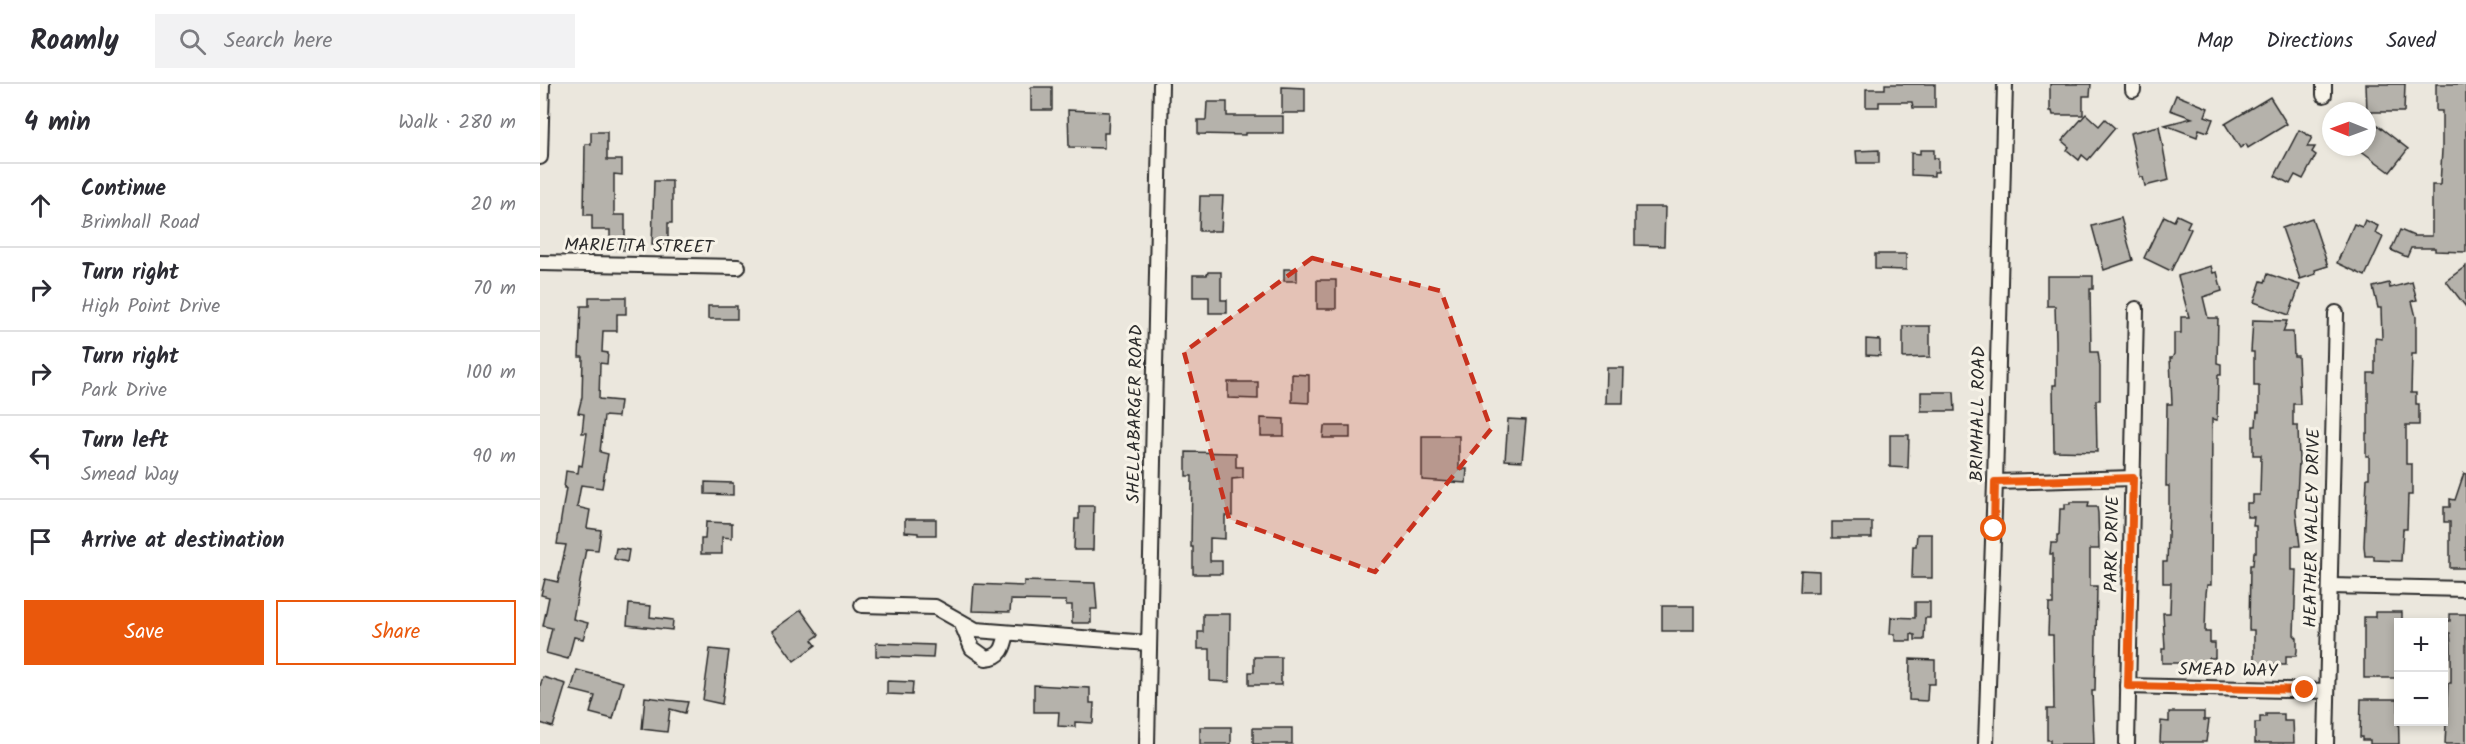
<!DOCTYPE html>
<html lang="en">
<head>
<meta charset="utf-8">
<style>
	:root { --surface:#fff; --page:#f2f2f3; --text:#2b2b33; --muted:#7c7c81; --line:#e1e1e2; --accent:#ea580c }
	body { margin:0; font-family:Kalam,sans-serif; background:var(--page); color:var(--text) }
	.controls { position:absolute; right:18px; bottom:18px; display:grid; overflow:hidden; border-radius:0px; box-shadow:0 3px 9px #0003 }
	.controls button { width:54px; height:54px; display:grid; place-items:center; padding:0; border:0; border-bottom:2px solid var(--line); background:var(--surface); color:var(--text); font:30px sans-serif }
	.compass { position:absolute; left:1782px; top:18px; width:54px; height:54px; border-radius:50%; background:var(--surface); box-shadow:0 3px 9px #0003; rotate:271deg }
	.stop { position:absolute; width:18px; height:18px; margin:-14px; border:4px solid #ea580c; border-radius:50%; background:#fff }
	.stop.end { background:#ea580c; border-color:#fff; box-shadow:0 2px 6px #0008 }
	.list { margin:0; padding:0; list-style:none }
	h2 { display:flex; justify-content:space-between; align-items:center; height:78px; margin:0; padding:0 24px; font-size:26px }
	h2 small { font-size:20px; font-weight:400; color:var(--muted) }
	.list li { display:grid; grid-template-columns:39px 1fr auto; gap:18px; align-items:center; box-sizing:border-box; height:84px; padding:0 24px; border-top:2px solid var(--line) }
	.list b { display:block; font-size:22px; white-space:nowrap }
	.list p { margin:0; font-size:20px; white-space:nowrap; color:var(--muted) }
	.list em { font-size:20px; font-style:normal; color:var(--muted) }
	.actions { display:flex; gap:12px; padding:18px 24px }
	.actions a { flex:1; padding:14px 0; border:2px solid var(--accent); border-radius:0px; text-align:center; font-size:21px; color:var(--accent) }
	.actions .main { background:var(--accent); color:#fff }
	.icon { flex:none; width:33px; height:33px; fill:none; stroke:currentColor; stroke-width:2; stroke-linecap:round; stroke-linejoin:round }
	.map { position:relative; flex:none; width:1926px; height:660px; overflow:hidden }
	header { display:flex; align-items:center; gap:36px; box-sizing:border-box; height:84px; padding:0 30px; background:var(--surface); border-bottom:2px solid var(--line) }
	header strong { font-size:28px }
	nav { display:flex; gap:33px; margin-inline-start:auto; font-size:21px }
	.search { width:420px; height:54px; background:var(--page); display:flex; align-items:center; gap:15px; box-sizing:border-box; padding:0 21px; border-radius:0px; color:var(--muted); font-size:22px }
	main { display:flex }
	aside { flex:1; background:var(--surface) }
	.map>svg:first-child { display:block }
</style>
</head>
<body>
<header>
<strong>Roamly</strong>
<div class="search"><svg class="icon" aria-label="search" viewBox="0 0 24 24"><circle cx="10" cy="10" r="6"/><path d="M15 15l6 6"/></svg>Search here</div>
<nav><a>Map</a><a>Directions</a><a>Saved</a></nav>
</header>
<main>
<aside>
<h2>4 min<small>Walk · 280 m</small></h2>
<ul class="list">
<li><svg class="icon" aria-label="ahead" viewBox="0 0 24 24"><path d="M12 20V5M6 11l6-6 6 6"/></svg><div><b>Continue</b><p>Brimhall Road</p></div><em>20 m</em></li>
<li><svg class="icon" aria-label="right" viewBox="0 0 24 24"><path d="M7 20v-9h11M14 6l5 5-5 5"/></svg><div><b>Turn right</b><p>High Point Drive</p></div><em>70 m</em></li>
<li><svg class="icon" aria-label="right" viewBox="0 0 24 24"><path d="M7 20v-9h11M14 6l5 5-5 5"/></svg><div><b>Turn right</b><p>Park Drive</p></div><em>100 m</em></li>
<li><svg class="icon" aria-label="left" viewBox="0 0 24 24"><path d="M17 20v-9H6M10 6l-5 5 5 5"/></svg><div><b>Turn left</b><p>Smead Way</p></div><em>90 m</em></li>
<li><svg class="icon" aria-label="arrive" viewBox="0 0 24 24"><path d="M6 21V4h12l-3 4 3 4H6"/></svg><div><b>Arrive at destination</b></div></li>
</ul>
<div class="actions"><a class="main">Save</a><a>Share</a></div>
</aside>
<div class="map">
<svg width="1926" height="660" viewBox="0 0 1926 660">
	<rect width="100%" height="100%" fill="#ebe7dd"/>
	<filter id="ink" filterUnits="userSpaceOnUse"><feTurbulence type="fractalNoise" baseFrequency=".0167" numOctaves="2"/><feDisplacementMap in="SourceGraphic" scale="12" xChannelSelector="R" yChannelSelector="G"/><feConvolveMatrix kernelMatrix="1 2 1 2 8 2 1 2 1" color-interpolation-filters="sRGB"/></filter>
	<g filter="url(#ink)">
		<g fill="#b5b2ab" stroke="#2b2b2b" stroke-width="1.5">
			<path d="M 1345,0 L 1395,0 L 1395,24 L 1373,24 L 1372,18 L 1339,18 L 1339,23 L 1326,23 L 1326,5 L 1345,5 Z"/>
			<path d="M 1510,0 L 1551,0 L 1550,12 L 1543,12 L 1543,31 L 1513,31 L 1512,27 L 1510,27 Z"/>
			<path d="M 1826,0 L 1865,0 L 1864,28 L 1827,28 Z"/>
			<path d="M 1896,0 L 1926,0 L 1926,168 L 1895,167 L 1895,164 L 1871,164 L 1867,173 L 1851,166 L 1860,146 L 1874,152 L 1892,152 L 1892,101 L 1900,101 L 1902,66 L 1902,27 L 1896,27 Z"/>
			<rect x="491" y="3" width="21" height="23"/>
			<path d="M 742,3 L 765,4 L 765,29 L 742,29 Z"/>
			<path d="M 1636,11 L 1668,24 L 1665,32 L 1673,35 L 1668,48 L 1659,45 L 1657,53 L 1625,41 L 1652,34 L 1630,26 Z"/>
			<path d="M 1730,13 L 1747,40 L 1708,64 L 1706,60 L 1700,64 L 1685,40 Z"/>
			<path d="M 667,18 L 687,18 L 687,32 L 743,32 L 743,49 L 705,49 L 705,51 L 658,50 L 658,36 L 666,36 Z"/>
			<path d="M 528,26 L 569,28 L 568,49 L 564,49 L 564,64 L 529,63 Z"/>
			<path d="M 1546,30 L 1559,42 L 1565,35 L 1575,44 L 1548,76 L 1542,71 L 1539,76 L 1527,66 L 1529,63 L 1522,57 Z"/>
			<path d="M 1827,33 L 1868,65 L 1850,88 L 1816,63 L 1827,63 Z"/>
			<path d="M 1619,42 L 1629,96 L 1605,102 L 1603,93 L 1600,93 L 1590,49 Z"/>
			<path d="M 1759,46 L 1772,53 L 1767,63 L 1775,63 L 1772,68 L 1776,71 L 1763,95 L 1755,91 L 1750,100 L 1735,92 Z"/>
			<path d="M 51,48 L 67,48 L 67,76 L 82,76 L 82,91 L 74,90 L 74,131 L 85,131 L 85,166 L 70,165 L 70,146 L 52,146 L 52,131 L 44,131 L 45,60 L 51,60 Z"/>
			<path d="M 1339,66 L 1339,79 L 1317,79 L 1316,67 Z"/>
			<path d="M 1380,66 L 1394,66 L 1394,74 L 1398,74 L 1398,88 L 1394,88 L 1394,92 L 1371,91 L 1371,69 L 1380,70 Z"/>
			<path d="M 114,97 L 132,97 L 132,139 L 128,139 L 128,161 L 112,161 Z"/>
			<path d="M 660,112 L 683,112 L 681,147 L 659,147 Z"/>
			<path d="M 1095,123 L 1125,123 L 1124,162 L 1095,161 Z"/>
			<path d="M 1637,131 L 1650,137 L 1647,143 L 1651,145 L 1631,187 L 1604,174 L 1624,132 L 1634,137 Z"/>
			<path d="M 1581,134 L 1593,176 L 1564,186 L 1552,142 Z"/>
			<path d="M 1772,134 L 1788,182 L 1775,186 L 1776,190 L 1760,195 L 1742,144 Z"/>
			<path d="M 1825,136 L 1838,142 L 1835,149 L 1843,153 L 1825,192 L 1797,179 L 1814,140 L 1822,143 Z"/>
			<path d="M 1335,170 L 1366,170 L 1366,186 L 1335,185 Z"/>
			<path d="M 1671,182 L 1673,189 L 1677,188 L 1682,207 L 1663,213 L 1668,234 L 1678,234 L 1677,279 L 1681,280 L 1681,291 L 1678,291 L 1677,336 L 1672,335 L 1671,501 L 1667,501 L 1666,510 L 1665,548 L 1670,548 L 1670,559 L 1675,559 L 1675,574 L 1669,574 L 1669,579 L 1622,579 L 1622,565 L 1625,565 L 1623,529 L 1630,529 L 1631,499 L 1623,499 L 1623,478 L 1627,478 L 1629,426 L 1629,402 L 1626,402 L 1627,320 L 1632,320 L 1630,274 L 1632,274 L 1634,270 L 1634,249 L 1641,249 L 1641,233 L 1649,233 L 1638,192 Z"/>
			<path d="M 1926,182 L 1926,223 L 1906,197 Z"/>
			<rect x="744" y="185" width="13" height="12"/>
			<path d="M 668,188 L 681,188 L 681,216 L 687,216 L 687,229 L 669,229 L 669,213 L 653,213 L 653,191 L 667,191 Z"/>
			<path d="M 1728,190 L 1760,201 L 1749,231 L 1714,218 L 1721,197 L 1725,198 Z"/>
			<path d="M 1507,192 L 1553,192 L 1553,205 L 1550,205 L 1551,268 L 1558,268 L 1560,283 L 1560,316 L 1556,316 L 1557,368 L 1514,367 L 1513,301 L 1516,301 L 1516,256 L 1515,222 L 1507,222 Z"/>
			<rect x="777" y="196" width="19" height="29"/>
			<path d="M 1872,198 L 1877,216 L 1872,217 L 1876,233 L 1876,270 L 1872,270 L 1871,309 L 1876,309 L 1876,320 L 1879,320 L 1879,341 L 1866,341 L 1866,380 L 1872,380 L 1872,411 L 1868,411 L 1867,445 L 1863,445 L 1861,477 L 1834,476 L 1834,472 L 1825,472 L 1824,462 L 1827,394 L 1829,394 L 1829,372 L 1826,372 L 1826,349 L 1828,349 L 1828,289 L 1835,289 L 1835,254 L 1842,255 L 1841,224 L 1838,224 L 1833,203 L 1849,199 L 1850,204 Z"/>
			<path d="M 49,213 L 86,213 L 86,230 L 77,230 L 77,247 L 63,247 L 62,268 L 68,269 L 67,280 L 60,279 L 59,315 L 80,317 L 78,333 L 64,332 L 60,368 L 68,370 L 62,404 L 41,401 L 37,423 L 50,426 L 47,444 L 61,446 L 58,466 L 46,465 L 33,535 L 48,539 L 43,555 L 34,553 L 28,575 L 6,569 L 12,544 L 3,542 L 9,513 L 1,511 L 5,495 L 18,498 L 26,461 L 17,460 L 26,404 L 24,404 L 26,387 L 38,389 L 39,381 L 42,382 L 47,349 L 42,349 L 44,330 L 38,329 L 42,313 L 43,273 L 39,273 L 41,222 L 49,222 Z"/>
			<rect x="168" y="222" width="29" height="13"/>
			<path d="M 1713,236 L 1747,237 L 1743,248 L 1753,248 L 1754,272 L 1758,272 L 1760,320 L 1753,320 L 1753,342 L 1758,342 L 1759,378 L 1756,428 L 1760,462 L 1752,462 L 1752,486 L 1756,486 L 1754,551 L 1757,554 L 1757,567 L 1756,572 L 1746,572 L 1746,581 L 1714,581 L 1714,546 L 1709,546 L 1710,481 L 1713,481 L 1714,468 L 1716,468 L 1716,442 L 1713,442 L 1714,433 L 1707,433 L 1707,419 L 1713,419 L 1713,411 L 1720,411 L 1721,371 L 1713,371 L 1713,342 L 1716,342 L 1717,328 L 1719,328 L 1719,302 L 1714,302 L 1714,268 L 1711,268 Z"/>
			<path d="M 1363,242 L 1390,242 L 1390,273 L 1363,274 Z"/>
			<path d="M 1326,255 L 1340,256 L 1340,272 L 1326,271 Z"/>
			<path d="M 1067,284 L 1084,284 L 1083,319 L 1066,319 Z"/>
			<path d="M 752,290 L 769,291 L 769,319 L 752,318 Z"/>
			<path d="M 688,298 L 718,298 L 718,315 L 688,314 Z"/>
			<path d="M 1381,308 L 1414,308 L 1415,327 L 1381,327 Z"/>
			<path d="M 721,334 L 744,335 L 744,352 L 721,352 Z"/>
			<path d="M 968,335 L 986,336 L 982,377 L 965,376 Z"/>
			<path d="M 784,342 L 810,342 L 810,354 L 783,354 Z"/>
			<path d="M 1350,351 L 1369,351 L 1368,384 L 1350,383 Z"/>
			<path d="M 882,352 L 919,352 L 919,385 L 927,385 L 926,399 L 882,396 Z"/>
			<path d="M 646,368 L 696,369 L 696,383 L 703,383 L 703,394 L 692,395 L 692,432 L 685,432 L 685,455 L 670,454 L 670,477 L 682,477 L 682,490 L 653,490 L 653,463 L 651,463 L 652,392 L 646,392 Z"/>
			<path d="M 1924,389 L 1926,390 L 1926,484 L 1910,484 L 1910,438 L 1904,438 L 1904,423 L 1910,423 L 1910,415 L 1915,416 Z"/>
			<path d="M 165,398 L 193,399 L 193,411 L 165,410 Z"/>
			<path d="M 1530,418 L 1549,418 L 1548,423 L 1557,423 L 1558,429 L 1559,465 L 1550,465 L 1550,502 L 1557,502 L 1555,607 L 1552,607 L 1554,660 L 1510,660 L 1510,656 L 1507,656 L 1507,625 L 1514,625 L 1513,551 L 1508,551 L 1509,520 L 1513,520 L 1513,470 L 1510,470 L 1511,459 L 1517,459 L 1517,451 L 1519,451 L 1520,425 L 1525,425 L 1525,420 L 1530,420 Z"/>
			<path d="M 539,422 L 554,422 L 553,466 L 534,466 L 535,435 L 539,435 Z"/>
			<path d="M 365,435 L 396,435 L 396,451 L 378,451 L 378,449 L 365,448 Z"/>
			<path d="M 166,438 L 192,439 L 192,454 L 182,453 L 182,470 L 161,470 L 161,455 L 165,455 Z"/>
			<rect x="1292" y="438" width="40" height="16"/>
			<path d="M 1377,450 L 1392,450 L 1392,494 L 1372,494 L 1373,462 L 1376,462 Z"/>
			<path d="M 76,464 L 89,466 L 87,478 L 74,475 Z"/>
			<path d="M 1261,486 L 1279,487 L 1279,508 L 1260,508 Z"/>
			<path d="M 484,497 L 555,499 L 557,525 L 551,525 L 551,539 L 532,539 L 532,521 L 526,521 L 526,517 L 471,516 L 470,528 L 432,527 L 434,500 L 484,502 Z"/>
			<path d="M 1375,518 L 1390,518 L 1390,534 L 1385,534 L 1384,556 L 1375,556 L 1375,551 L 1371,550 L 1371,557 L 1355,557 L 1355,550 L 1350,550 L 1351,533 L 1375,534 Z"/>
			<path d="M 89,520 L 111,522 L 110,533 L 133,536 L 132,546 L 87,541 Z"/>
			<rect x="1122" y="522" width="32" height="25"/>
			<path d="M 261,526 L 279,551 L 272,556 L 276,561 L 254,577 L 232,547 Z"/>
			<path d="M 1835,528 L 1862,528 L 1862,538 L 1858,538 L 1858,594 L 1824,594 L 1824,533 L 1835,533 Z"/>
			<path d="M 663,530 L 690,530 L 689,598 L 670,597 L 670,565 L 658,565 L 658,548 L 663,548 Z"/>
			<path d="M 1910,530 L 1926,530 L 1926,660 L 1905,660 L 1908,599 L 1911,599 L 1911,560 L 1910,549 L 1904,549 L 1904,537 L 1910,537 Z"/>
			<path d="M 336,559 L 394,561 L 393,574 L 336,572 Z"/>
			<path d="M 170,565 L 189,567 L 182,620 L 163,616 Z"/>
			<path d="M 714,573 L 741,573 L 741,601 L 709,601 L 709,588 L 714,588 Z"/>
			<path d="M 1370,575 L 1395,576 L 1395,600 L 1388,600 L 1387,617 L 1369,616 Z"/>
			<path d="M 37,586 L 83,598 L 73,635 L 50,629 L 55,612 L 31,606 Z"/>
			<path d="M 3,593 L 26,600 L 13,643 L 0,639 L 0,602 Z"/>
			<path d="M 347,597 L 373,598 L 372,611 L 347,610 Z"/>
			<path d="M 494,601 L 550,604 L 550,619 L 554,619 L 553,639 L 535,638 L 535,643 L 518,642 L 519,628 L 494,628 Z"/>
			<path d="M 105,613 L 131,616 L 148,618 L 145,629 L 130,625 L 127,648 L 102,645 Z"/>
			<path d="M 1821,615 L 1858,615 L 1859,660 L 1830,660 L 1830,656 L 1822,656 L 1822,653 L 1820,653 Z"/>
			<path d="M 1629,628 L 1664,628 L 1664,636 L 1669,636 L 1666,658 L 1620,658 L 1621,637 L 1629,638 Z"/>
			<path d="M 1726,630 L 1744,630 L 1744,637 L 1753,637 L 1754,659 L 1715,659 L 1715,639 L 1720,639 L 1720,633 L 1726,633 Z"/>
			<rect x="660" y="643" width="31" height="17"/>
			<rect x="713" y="644" width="39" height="16"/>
		</g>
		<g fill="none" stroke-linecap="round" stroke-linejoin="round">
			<defs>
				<g id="minor">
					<path d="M 1593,6 L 1593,0"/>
					<path d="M 1784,11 L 1784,0"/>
					<path d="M 0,73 L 2,0"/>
					<path d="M 0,179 L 198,183"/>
					<path d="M 1455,398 L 1593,394"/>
					<path d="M 1790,502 L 1926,505"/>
					<path d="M 322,521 L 395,523 L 436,546 L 609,559"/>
					<path d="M 421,538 L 432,564 L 446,574 C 462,573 464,563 467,549"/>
					<path d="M 1588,602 L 1787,607"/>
					<path d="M 607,660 L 621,0"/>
					<path d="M 1446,660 L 1455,398 L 1465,0"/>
					<path d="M 1587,660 L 1596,225"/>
					<path d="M 1786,660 L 1796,229"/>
				</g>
			</defs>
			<use href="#minor" stroke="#2b2b2b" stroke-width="18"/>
			<use href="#minor" stroke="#f7f3e8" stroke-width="14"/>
		</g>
	</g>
	<g fill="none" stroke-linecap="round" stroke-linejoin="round" filter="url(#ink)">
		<path stroke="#ea580c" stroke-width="8" d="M 1454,445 L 1455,398 L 1593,394 L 1588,602 L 1765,606"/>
	</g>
	<path fill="#c8321e" fill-opacity="0.2" stroke="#c8321e" stroke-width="4.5" stroke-dasharray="12 8" stroke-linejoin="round" d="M 772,174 L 901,207 L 951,345 L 835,488 L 689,435 L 644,268 Z"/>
	<g text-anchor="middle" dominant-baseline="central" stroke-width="6" stroke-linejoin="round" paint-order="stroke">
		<g font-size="18" fill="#2b2b2b" stroke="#f7f3e8">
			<text transform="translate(99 163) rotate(1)">MARIETTA STREET</text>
			<text transform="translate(596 330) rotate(-89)">SHELLABARGER ROAD</text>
			<text transform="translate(1439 330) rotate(-89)">BRIMHALL ROAD</text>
			<text transform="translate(1773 444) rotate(-89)">HEATHER VALLEY DRIVE</text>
			<text transform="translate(1573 460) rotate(-89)">PARK DRIVE</text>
			<text transform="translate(1688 587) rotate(1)">SMEAD WAY</text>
		</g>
	</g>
</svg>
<div class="controls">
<button>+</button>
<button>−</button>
</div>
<svg class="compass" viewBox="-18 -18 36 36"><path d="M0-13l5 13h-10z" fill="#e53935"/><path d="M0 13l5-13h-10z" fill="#7c7c81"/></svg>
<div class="stop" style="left:1454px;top:445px"></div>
<div class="stop end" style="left:1765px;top:606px"></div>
</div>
</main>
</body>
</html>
